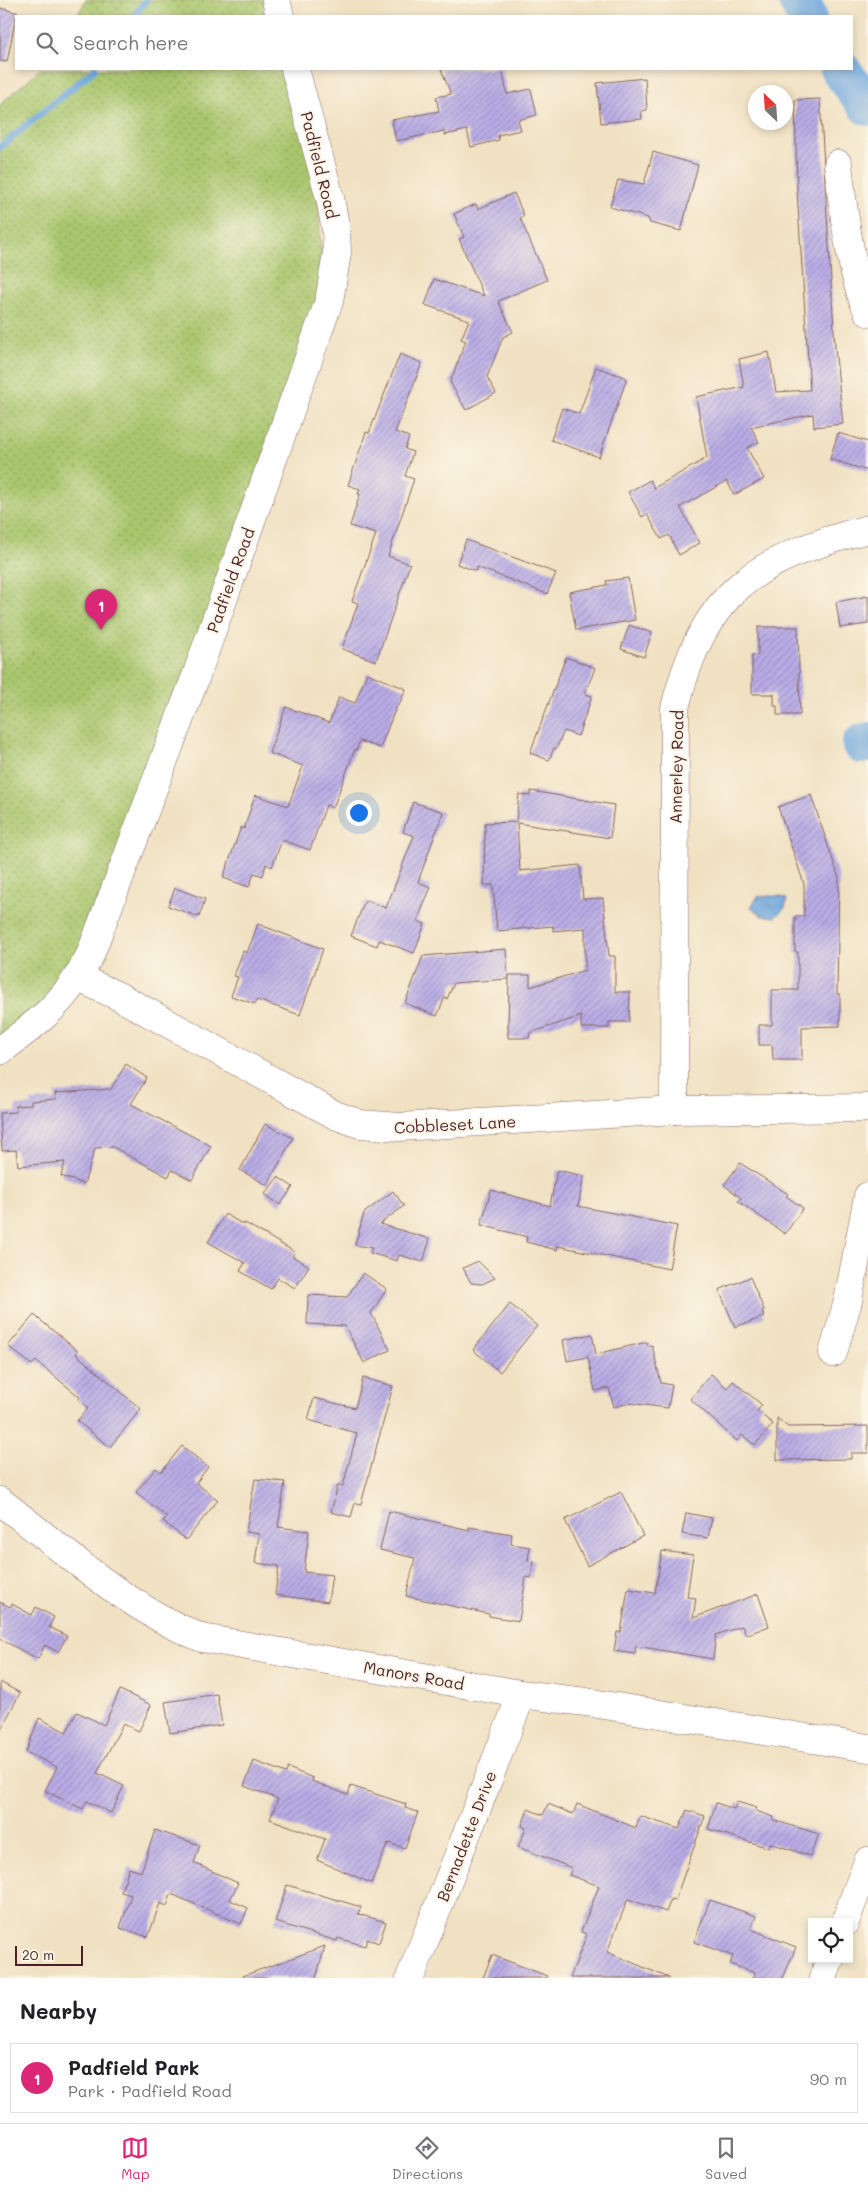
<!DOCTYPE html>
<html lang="en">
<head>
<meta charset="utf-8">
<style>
	:root { --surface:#fff; --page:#f2f2f2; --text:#202124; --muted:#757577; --line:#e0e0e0; --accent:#db2777 }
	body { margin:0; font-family:Mali,sans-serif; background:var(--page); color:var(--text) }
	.controls { position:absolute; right:15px; bottom:15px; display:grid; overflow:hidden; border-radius:0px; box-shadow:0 2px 8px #0003 }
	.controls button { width:45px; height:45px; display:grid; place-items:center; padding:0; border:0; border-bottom:1px solid var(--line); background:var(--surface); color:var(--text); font:25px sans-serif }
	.compass { position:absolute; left:748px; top:85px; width:45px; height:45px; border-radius:50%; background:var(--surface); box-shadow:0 2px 8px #0003; rotate:335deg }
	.scale { position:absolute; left:15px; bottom:12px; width:68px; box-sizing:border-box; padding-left:5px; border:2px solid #4a1f2b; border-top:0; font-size:14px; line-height:18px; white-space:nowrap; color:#4a1f2b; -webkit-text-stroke:4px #fcf5e5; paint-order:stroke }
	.you { position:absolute; left:358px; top:812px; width:18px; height:18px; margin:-12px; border:4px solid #fff; border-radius:50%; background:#1a73e8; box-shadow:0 0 0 8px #1a73e833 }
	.badge { display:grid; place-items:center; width:32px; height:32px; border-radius:50%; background:var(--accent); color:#fff; font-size:16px; font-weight:700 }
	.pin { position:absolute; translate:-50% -41px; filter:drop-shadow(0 1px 2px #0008) }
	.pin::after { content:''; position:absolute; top:26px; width:18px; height:15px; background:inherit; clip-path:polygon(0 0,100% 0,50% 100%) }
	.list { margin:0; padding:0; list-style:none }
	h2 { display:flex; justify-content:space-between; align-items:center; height:65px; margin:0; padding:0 20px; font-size:21px }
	h2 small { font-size:16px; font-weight:400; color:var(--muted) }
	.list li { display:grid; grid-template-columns:32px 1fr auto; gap:15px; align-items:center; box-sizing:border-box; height:70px; margin:0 10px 10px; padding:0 10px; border:1px solid var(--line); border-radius:0px }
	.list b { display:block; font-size:19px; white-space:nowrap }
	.list p { margin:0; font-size:16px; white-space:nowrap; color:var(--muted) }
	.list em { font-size:16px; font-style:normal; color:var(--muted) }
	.icon { flex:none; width:28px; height:28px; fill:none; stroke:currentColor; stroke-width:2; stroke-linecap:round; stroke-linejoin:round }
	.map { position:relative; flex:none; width:868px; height:1978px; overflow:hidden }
	.search { position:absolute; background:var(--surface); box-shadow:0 2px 8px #0003; left:15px; right:15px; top:15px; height:55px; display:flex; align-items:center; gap:12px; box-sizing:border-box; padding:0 18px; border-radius:0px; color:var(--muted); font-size:19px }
	.sheet { height:145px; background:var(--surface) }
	nav { display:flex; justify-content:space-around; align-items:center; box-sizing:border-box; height:70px; border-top:1px solid var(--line); background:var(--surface); font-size:14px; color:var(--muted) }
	nav a { display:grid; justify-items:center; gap:2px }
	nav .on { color:var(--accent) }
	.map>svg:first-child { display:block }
</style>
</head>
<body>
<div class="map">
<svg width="868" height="1978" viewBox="0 0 868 1978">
	<defs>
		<pattern id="park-dots" width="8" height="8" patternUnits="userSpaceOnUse" patternTransform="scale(1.25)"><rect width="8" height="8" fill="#a9c66d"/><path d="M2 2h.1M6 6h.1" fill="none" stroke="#8ca05a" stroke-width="1.8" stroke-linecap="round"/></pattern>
		<pattern id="water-ripples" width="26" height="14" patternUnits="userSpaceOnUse" patternTransform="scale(1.25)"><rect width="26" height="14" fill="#6da6dd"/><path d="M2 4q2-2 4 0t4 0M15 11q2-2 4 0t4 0" fill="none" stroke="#5c87b3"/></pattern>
		<pattern id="building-hatch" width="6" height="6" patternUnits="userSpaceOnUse" patternTransform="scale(1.25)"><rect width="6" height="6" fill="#b9ade7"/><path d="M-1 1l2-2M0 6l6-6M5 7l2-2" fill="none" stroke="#988cbb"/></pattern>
	</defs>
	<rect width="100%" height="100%" fill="#fcf5e5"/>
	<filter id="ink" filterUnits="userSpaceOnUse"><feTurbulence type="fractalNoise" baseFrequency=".02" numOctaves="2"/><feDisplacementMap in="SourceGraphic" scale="10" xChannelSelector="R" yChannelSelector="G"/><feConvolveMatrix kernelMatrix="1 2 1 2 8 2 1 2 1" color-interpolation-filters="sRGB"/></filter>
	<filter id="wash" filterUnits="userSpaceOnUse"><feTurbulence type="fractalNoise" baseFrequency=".0096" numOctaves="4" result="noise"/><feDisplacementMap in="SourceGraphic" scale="20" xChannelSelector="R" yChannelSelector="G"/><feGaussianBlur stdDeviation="1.12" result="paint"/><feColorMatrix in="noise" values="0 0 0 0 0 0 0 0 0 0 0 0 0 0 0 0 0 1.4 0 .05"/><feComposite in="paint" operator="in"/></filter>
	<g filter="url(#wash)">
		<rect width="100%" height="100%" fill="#f0e1c2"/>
		<g fill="url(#park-dots)" stroke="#7a724c">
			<path d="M 86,0 L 270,0 L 274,16 L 77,16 Z"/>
			<path d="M 40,69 L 287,69 L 318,199 L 322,271 L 310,332 L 73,980 L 0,1047 L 0,105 Z"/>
		</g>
		<path fill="url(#water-ripples)" stroke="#5c6284" d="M 758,896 L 778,896 L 787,899 L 785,908 L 775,917 L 762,916 L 751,907 Z"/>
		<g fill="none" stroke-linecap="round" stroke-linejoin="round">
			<g stroke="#6da6dd" stroke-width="7">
				<path d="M 134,16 L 146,0"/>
				<path d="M 0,147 L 95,69"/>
			</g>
			<g stroke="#6da6dd" stroke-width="40">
				<path d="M 798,0 L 807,16"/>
				<path d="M 840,69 L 868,106"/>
				<path d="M 862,744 L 868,742"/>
			</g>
		</g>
		<g id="blocks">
			<g fill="url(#building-hatch)">
				<path d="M 0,8 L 19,13 L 16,16 L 7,62 L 0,61 Z"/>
				<path d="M 441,69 L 502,69 L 507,94 L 531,89 L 537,115 L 518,120 L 521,130 L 498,135 L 499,140 L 471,147 L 467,130 L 445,135 L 444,131 L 396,141 L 392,120 L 439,111 L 436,97 L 451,94 Z"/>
				<path d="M 645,78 L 647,110 L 641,111 L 642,119 L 601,123 L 597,83 Z"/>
				<path d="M 820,99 L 835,347 L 843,424 L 814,427 L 813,414 L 751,427 L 759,442 L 747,448 L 764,479 L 734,495 L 727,481 L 680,507 L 700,543 L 679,555 L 669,535 L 661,539 L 647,514 L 642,517 L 628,492 L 650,480 L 654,488 L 707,458 L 696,397 L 744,387 L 739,359 L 769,352 L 776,392 L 810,390 L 797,191 L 795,100 Z"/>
				<path d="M 653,152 L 698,165 L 681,231 L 650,223 L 648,218 L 610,207 L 618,180 L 644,184 Z"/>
				<path d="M 514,193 L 524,216 L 520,218 L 547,280 L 498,301 L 513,332 L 503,337 L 487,377 L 496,393 L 466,410 L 450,382 L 466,341 L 461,339 L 469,320 L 425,305 L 434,279 L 484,296 L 459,239 L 464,237 L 454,214 L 476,204 L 478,209 Z"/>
				<path d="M 400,354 L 422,363 L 395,432 L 409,437 L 405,449 L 413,452 L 405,476 L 414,479 L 388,556 L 410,564 L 376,661 L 342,649 L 358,603 L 352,601 L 376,534 L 350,526 L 360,494 L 358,494 L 360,489 L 348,485 L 366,432 L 369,433 Z"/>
				<path d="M 596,367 L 627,378 L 599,457 L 551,440 L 562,408 L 579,414 Z"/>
				<path d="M 838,433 L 868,442 L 868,471 L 830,459 Z"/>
				<path d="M 466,540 L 556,573 L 547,594 L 477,567 L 476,571 L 457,564 Z"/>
				<path d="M 628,578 L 635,620 L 576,630 L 569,592 L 607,585 L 606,581 Z"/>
				<path d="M 868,596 L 868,624 L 840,628 L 836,602 Z"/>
				<path d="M 629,625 L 652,633 L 644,657 L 621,649 Z"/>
				<path d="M 758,627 L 798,627 L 800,715 L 777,715 L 777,706 L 774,706 L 774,694 L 752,694 L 752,655 L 758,655 Z"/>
				<path d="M 566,657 L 595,668 L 585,694 L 592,696 L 578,736 L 564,731 L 556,749 L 554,748 L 549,760 L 530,753 Z"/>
				<path d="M 367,673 L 406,689 L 399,705 L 397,705 L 380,748 L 360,741 L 356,750 L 355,749 L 333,808 L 326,805 L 310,850 L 282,840 L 272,867 L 266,864 L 263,876 L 254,873 L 249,887 L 223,878 L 241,827 L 244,829 L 255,795 L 288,806 L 303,766 L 269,753 L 286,707 L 329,723 L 339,697 L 355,703 Z"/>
				<path d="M 531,791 L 614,805 L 610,838 L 517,823 L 520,871 L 580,865 L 583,899 L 603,898 L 609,956 L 615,956 L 615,992 L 630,992 L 629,1022 L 609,1022 L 609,1028 L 581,1028 L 581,1016 L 530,1033 L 529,1038 L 508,1038 L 509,975 L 530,975 L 530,987 L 585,970 L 585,928 L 553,931 L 553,926 L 497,931 L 493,885 L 484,885 L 485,823 L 516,822 L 519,794 L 530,796 Z"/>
				<path d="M 811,795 L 839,878 L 837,994 L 840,994 L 840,1026 L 802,1027 L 802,1060 L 773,1060 L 772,1045 L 759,1045 L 759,1025 L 772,1025 L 772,990 L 798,990 L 798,952 L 795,952 L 795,916 L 804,916 L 804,884 L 778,807 Z"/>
				<path d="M 413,802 L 443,812 L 418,882 L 431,887 L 417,921 L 425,924 L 414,953 L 379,940 L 377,946 L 351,936 L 365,900 L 386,908 L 414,836 L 403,832 Z"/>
				<path d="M 175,888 L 205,899 L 199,917 L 168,906 Z"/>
				<path d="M 258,924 L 323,949 L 300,1015 L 257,1000 L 255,1004 L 231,996 L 238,977 L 234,976 L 243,951 L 247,953 Z"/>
				<path d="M 506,949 L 508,979 L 454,983 L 447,999 L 445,997 L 437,1016 L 405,1003 L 423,956 Z"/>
				<path d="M 126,1064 L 147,1078 L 131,1104 L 211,1146 L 192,1180 L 172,1170 L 168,1177 L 113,1147 L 95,1148 L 84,1184 L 61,1176 L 65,1162 L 18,1166 L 16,1150 L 2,1151 L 0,1113 L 16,1112 L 16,1106 L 31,1105 L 31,1101 L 56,1099 L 55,1093 L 111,1089 Z"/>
				<path d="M 265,1124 L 293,1138 L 267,1185 L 240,1170 Z"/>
				<path d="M 740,1163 L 788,1194 L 786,1196 L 803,1208 L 785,1234 L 738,1201 L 741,1198 L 724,1185 Z"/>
				<path d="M 557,1170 L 584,1176 L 578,1206 L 677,1226 L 669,1269 L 558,1246 L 557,1250 L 526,1242 L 527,1237 L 481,1225 L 491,1190 L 550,1206 Z"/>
				<path d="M 278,1177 L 293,1187 L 280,1205 L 265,1194 Z"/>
				<path d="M 393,1191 L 404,1206 L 380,1224 L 430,1239 L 423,1262 L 399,1255 L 397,1261 L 370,1253 L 372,1248 L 355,1245 L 364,1213 Z"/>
				<path d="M 225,1214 L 244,1225 L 245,1223 L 295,1252 L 292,1256 L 309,1266 L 295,1288 L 278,1278 L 271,1289 L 240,1271 L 245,1263 L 208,1242 Z"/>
				<path d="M 478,1261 L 495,1278 L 482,1284 L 471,1283 L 463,1268 Z"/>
				<path d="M 363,1273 L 387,1289 L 371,1313 L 390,1350 L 364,1363 L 345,1326 L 307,1324 L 308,1295 L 347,1297 Z"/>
				<path d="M 750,1277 L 764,1310 L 762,1311 L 764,1317 L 735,1327 L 719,1290 Z"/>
				<path d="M 510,1304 L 537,1326 L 500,1372 L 473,1350 Z"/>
				<path d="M 34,1315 L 78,1351 L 76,1354 L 141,1409 L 110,1447 L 77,1421 L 88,1408 L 78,1400 L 80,1397 L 36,1361 L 32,1365 L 8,1346 Z"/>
				<path d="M 592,1334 L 596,1354 L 647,1342 L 648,1346 L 652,1345 L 661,1383 L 672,1385 L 668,1408 L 629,1403 L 614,1407 L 609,1388 L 595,1391 L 588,1357 L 567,1361 L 563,1340 Z"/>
				<path d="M 711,1374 L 727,1388 L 733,1381 L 762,1405 L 757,1411 L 773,1424 L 755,1445 L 742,1435 L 737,1441 L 690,1399 Z"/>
				<path d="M 363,1378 L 393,1386 L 361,1504 L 355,1503 L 351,1517 L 331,1512 L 338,1485 L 343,1486 L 357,1433 L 308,1420 L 314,1398 L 355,1408 Z"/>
				<path d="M 777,1418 L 788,1427 L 868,1426 L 868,1453 L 851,1453 L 851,1459 L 777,1460 Z"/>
				<path d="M 182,1446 L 208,1467 L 196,1483 L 218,1500 L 186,1540 L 163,1521 L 167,1517 L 136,1492 L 156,1468 L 161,1472 Z"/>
				<path d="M 255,1479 L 285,1482 L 278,1527 L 309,1531 L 304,1572 L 332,1575 L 328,1602 L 275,1595 L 279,1566 L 255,1563 L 259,1534 L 246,1532 Z"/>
				<path d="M 621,1492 L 643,1536 L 587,1566 L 565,1520 Z"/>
				<path d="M 389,1511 L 469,1530 L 469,1527 L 512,1534 L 511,1544 L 530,1547 L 528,1560 L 534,1561 L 531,1578 L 526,1577 L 519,1621 L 489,1616 L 489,1614 L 406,1596 L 415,1558 L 380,1550 Z"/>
				<path d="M 686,1513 L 712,1518 L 708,1538 L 682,1534 Z"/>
				<path d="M 662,1551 L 693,1555 L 687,1597 L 696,1598 L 693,1618 L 758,1594 L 769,1626 L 746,1635 L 742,1626 L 716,1635 L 713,1659 L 636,1646 L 635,1654 L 614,1651 L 617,1632 L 621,1632 L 628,1589 L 655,1593 Z"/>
				<path d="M 0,1602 L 10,1607 L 12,1604 L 32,1615 L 36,1607 L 54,1617 L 49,1627 L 67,1636 L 58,1652 L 45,1645 L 38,1659 L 0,1639 Z"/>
				<path d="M 0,1682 L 20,1693 L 0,1731 Z"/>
				<path d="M 120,1690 L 151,1705 L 139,1731 L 123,1724 L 97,1773 L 124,1786 L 111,1813 L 87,1801 L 83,1809 L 45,1791 L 57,1767 L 26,1752 L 39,1718 L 66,1732 L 77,1712 L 104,1725 Z"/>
				<path d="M 217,1694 L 222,1725 L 170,1733 L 165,1702 Z"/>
				<path d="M 254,1761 L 286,1773 L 288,1768 L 313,1778 L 312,1781 L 348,1795 L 351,1786 L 406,1804 L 405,1808 L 418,1812 L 405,1848 L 388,1843 L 371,1883 L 317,1860 L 325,1839 L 270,1819 L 278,1799 L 244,1786 Z"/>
				<path d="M 737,1802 L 757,1808 L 756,1811 L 774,1817 L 773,1820 L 819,1834 L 810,1856 L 770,1843 L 769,1848 L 708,1829 L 716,1803 L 734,1809 Z"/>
				<path d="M 548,1804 L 573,1814 L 577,1804 L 636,1828 L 640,1816 L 679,1829 L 687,1810 L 705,1816 L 675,1900 L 671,1899 L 666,1912 L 628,1899 L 607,1952 L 669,1978 L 570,1978 L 587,1934 L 581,1932 L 599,1886 L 569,1875 L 572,1868 L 518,1847 L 526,1828 L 522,1826 L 528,1809 L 543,1815 Z"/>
				<path d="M 155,1830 L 200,1845 L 194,1863 L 238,1883 L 230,1900 L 248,1908 L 241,1924 L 171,1894 L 167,1906 L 160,1903 L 148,1937 L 120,1928 L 131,1895 L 121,1892 L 129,1868 L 141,1872 Z"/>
				<path d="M 287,1885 L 361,1907 L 358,1914 L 386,1922 L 379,1943 L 367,1939 L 365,1946 L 338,1938 L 337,1941 L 275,1922 Z"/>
				<path d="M 710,1900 L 756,1916 L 751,1929 L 796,1947 L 783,1978 L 753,1978 L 755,1973 L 730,1964 L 733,1956 L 694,1942 Z"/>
				<path d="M 325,1946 L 316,1978 L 244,1978 L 243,1976 Z"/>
				<path d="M 492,1955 L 547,1976 L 547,1978 L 483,1978 Z"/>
			</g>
		</g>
	</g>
	<g filter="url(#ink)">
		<use href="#blocks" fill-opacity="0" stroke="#846360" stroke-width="1"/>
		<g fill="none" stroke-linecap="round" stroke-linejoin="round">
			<defs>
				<g id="minor">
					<path d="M 276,0 L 280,16"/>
					<path d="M 838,164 C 843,206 850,273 868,312"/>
					<path d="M 79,978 L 120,997 L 335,1115 L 360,1124 L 400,1127 L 674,1110 L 868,1108"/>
					<path d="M 0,1051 C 40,1021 67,1001 90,955 L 196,676 L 329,301 L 337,253 L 336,230 L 330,198 L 295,69"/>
					<path d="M 674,1110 L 675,708 C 704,590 755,559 868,529"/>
					<path d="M 833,1353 L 848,1301 L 868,1196"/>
					<path d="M 0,1501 C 64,1550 126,1608 202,1638 L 520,1694 L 586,1702 L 868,1748"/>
					<path d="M 845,1922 L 868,1861"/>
					<path d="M 410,1978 L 516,1709 L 520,1694"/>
					<path d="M 823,1978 L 830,1959"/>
				</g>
			</defs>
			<use href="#minor" stroke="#846360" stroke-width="29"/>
			<use href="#minor" stroke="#fff" stroke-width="28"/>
		</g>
	</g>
	<g text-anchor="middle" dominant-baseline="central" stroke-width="4" stroke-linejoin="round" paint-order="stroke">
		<g font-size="16" fill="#4a1f2b" stroke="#fcf5e5">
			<text transform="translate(320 165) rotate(76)">Padfield Road</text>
			<text transform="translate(230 580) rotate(-70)">Padfield Road</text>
			<text transform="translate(676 767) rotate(-89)">Annerley Road</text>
			<text transform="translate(455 1124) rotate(-3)">Cobbleset Lane</text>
			<text transform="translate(414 1675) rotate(10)">Manors Road</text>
			<text transform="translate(466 1836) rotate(-69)">Bernadette Drive</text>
		</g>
	</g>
</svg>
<div class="controls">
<button><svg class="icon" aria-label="locate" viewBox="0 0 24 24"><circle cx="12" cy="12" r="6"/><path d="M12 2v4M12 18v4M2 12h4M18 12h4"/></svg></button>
</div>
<svg class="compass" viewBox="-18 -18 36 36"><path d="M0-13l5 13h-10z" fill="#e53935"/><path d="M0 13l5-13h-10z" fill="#757577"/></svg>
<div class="scale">20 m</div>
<div class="you"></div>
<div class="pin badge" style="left:101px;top:630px">1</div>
<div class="search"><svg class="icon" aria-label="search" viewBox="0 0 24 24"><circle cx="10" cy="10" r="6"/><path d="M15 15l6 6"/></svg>Search here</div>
</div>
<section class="sheet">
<h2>Nearby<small></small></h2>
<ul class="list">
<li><span class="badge">1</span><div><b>Padfield Park</b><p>Park · Padfield Road</p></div><em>90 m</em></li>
</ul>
</section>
<nav>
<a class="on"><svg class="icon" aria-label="map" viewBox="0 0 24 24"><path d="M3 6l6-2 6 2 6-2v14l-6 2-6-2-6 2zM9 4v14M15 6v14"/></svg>Map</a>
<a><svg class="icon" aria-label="directions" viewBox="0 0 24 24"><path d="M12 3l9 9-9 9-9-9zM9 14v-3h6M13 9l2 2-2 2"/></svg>Directions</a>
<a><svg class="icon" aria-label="saved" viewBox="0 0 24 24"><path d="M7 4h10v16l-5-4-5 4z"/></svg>Saved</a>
</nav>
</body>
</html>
